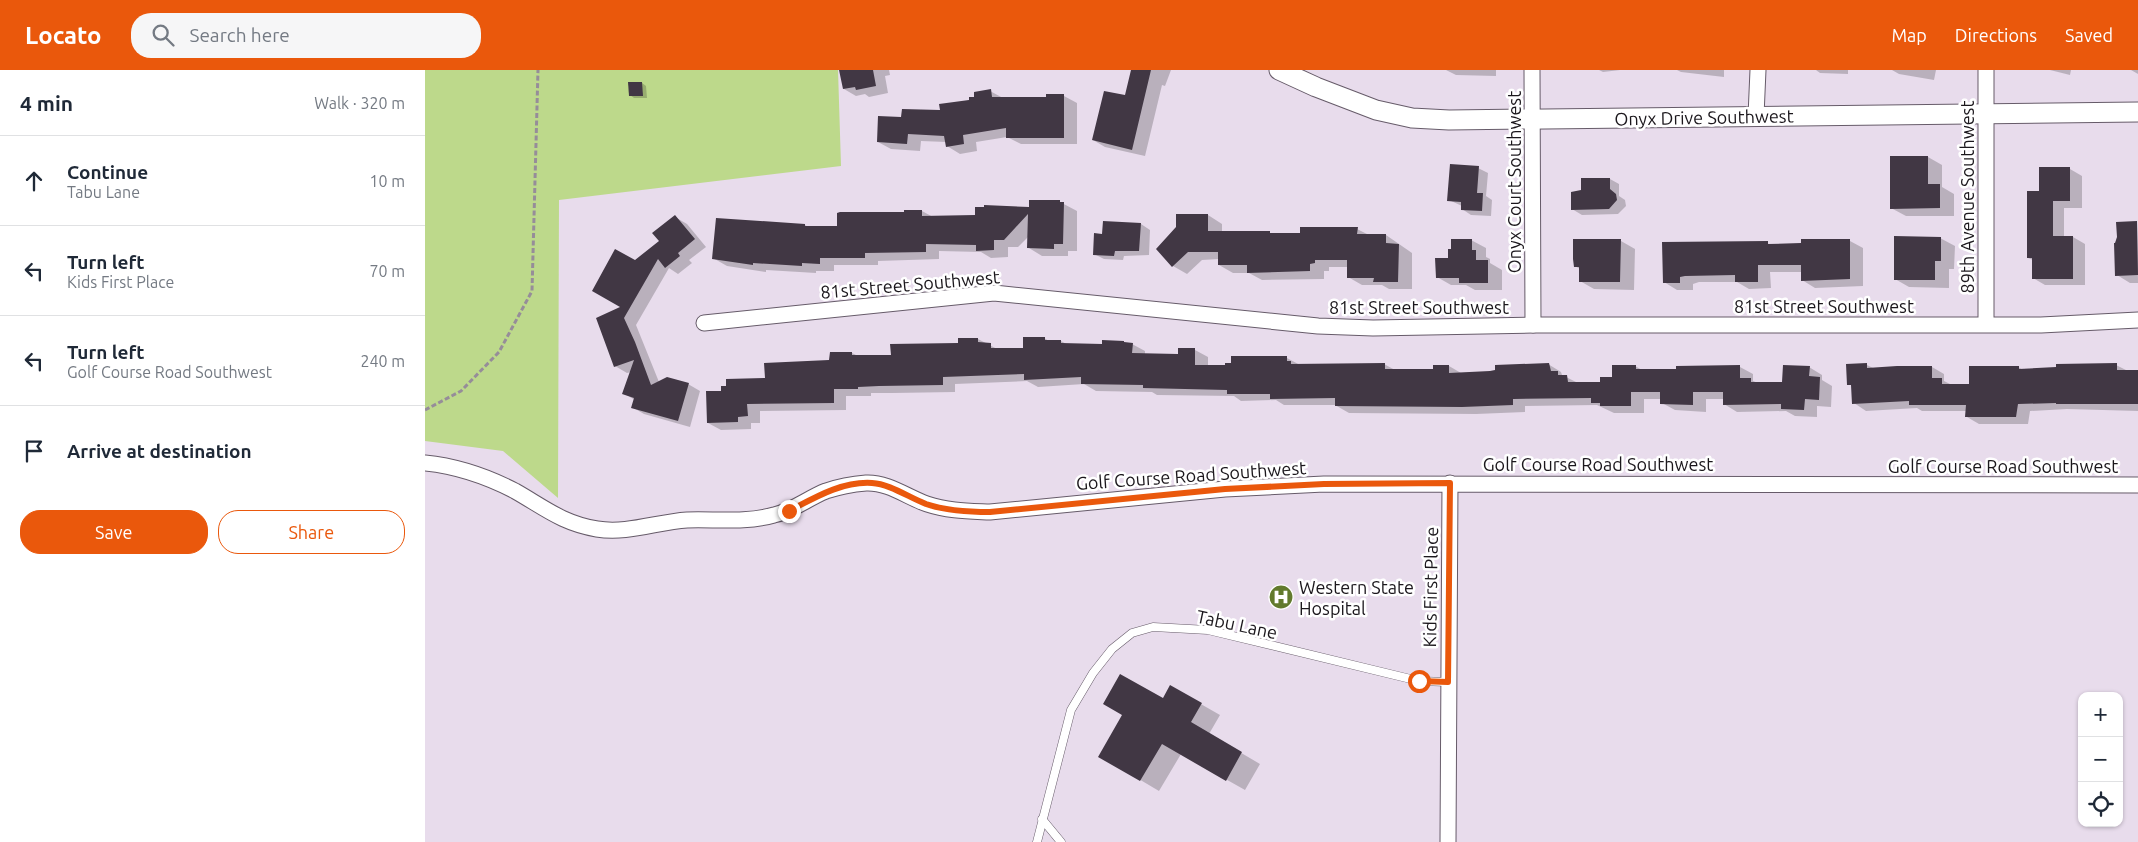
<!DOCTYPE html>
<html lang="en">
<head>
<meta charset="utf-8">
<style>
	:root { --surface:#fff; --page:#f6f6f7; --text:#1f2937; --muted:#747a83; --line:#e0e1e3; --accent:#ea580c }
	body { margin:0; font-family:Ubuntu,sans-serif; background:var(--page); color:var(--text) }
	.controls { position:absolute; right:15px; bottom:15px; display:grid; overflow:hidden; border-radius:10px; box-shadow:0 1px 4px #0004 }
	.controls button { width:45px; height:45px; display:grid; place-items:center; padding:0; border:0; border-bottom:1px solid var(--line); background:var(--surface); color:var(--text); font:25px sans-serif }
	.stop { position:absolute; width:15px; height:15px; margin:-11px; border:4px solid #ea580c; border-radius:50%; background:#fff }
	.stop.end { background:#ea580c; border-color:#fff; box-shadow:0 1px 5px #0008 }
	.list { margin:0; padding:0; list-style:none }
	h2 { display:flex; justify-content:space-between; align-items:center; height:65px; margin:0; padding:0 20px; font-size:21px }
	h2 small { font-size:16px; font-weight:400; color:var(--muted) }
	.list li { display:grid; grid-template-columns:32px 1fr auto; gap:15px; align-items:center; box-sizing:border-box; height:90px; padding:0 20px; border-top:1px solid var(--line) }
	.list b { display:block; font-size:19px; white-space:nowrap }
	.list p { margin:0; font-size:16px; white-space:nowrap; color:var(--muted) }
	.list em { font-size:16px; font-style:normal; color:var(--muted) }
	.actions { display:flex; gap:10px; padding:15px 20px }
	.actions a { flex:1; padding:11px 0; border:1px solid var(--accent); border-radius:20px; text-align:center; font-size:18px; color:var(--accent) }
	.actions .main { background:var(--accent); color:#fff }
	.icon { flex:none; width:28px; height:28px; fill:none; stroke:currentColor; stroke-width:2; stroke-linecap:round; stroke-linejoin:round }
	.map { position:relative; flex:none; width:1713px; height:772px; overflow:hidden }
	header { display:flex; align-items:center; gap:30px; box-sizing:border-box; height:70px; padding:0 25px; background:var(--accent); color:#fff }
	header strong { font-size:24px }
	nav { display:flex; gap:28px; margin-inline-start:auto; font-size:18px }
	.search { width:350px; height:45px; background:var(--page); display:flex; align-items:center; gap:12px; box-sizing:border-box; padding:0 18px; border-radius:20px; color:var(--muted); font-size:19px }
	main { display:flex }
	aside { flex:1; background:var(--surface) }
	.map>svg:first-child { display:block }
</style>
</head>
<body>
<header>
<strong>Locato</strong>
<div class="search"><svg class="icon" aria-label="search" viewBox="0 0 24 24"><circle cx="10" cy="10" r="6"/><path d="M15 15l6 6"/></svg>Search here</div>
<nav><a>Map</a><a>Directions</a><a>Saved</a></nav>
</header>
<main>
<aside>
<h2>4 min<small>Walk · 320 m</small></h2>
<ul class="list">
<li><svg class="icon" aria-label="ahead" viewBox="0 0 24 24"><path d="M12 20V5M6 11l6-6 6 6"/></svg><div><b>Continue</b><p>Tabu Lane</p></div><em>10 m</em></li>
<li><svg class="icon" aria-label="left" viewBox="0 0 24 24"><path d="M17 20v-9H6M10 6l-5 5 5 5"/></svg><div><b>Turn left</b><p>Kids First Place</p></div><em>70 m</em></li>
<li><svg class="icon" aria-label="left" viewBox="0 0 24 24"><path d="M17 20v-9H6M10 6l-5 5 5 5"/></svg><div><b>Turn left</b><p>Golf Course Road Southwest</p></div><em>240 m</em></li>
<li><svg class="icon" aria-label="arrive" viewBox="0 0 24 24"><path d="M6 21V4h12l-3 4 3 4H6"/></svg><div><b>Arrive at destination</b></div></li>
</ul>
<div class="actions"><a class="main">Save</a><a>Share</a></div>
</aside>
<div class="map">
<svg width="1713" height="772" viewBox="0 0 1713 772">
	<rect width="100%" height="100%" fill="#e8dcec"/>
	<path fill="#bdd98b" d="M 0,0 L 413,0 L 416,96 L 134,130 L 133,428 L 78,381 L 0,371 Z"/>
	<g fill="#0003">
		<path d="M 415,0 L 464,0 L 465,5 L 460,6 L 463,23 L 444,27 L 440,24 L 431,26 L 419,19 Z"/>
		<path d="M 707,0 L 746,0 L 740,16 L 737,15 L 720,86 L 680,77 L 668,70 L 701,26 Z"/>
		<path d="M 1021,0 L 1071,0 L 1071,6 L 1031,5 Z"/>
		<path d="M 1174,0 L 1195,0 L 1178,2 Z"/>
		<path d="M 1252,0 L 1299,0 L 1299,7 L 1256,2 Z"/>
		<path d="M 1391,0 L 1423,0 L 1423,4 L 1395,3 Z"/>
		<path d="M 1467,0 L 1511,0 L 1509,10 L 1474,4 Z"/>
		<path d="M 1625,0 L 1646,0 L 1645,5 Z"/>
		<path d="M 1706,0 L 1713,0 L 1713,4 Z"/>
		<path d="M 217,13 L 221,16 L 222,28 L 209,28 L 205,25 Z"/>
		<path d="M 565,21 L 578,28 L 622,28 L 639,26 L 652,33 L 652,74 L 596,74 L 582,67 L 551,72 L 552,81 L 535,84 L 522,76 L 521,72 L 496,71 L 495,81 L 466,79 L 453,72 L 478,48 L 516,42 Z"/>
		<path d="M 1503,87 L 1517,95 L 1517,117 L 1529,124 L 1529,146 L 1481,146 L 1466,138 Z"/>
		<path d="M 1053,98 L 1063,103 L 1061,126 L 1067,130 L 1066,146 L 1046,145 L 1037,139 L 1037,136 L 1024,130 Z"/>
		<path d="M 1615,99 L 1645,99 L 1657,106 L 1657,138 L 1639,138 L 1639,167 L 1648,167 L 1660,174 L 1660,215 L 1620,215 L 1608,208 L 1608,190 L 1603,188 L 1615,122 Z"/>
		<path d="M 1185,109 L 1194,114 L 1194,126 L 1200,130 L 1201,136 L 1193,144 L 1157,145 L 1147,139 L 1157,122 Z"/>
		<path d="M 635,132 L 652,141 L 652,181 L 643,181 L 643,186 L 617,186 L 604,178 L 604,166 L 593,177 L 583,177 L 583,187 L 566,188 L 556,182 L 514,181 L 514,189 L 453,191 L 453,195 L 409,195 L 409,201 L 391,201 L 391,203 L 341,200 L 341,202 L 302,196 L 288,188 L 380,155 L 383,157 L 413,158 L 497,141 L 508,147 L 551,146 Z"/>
		<path d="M 752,145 L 783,145 L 797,154 L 797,162 L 876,164 L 932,159 L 944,165 L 961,165 L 987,183 L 987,219 L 964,219 L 957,215 L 937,215 L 923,207 L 923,197 L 904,197 L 904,201 L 899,201 L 899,209 L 837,210 L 824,203 L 808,203 L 794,195 L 794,189 L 777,190 L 762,204 L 748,196 L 733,179 L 752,157 Z"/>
		<path d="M 250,147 L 262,154 L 281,177 L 264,190 L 267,193 L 253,204 L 244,198 L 211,255 L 234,312 L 263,314 L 275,321 L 265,357 L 219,344 L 207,337 L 210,330 L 198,323 L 206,302 L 202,303 L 190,296 L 198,237 L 210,192 L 235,171 Z"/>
		<path d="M 1712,152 L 1713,213 L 1705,213 L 1692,205 Z"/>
		<path d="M 716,154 L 725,160 L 724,185 L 699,186 L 698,190 L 679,189 L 669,184 L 678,165 Z"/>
		<path d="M 1515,168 L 1530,176 L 1529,199 L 1524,199 L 1524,218 L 1484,217 L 1470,209 Z"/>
		<path d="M 1046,170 L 1061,178 L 1061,187 L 1065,189 L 1065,193 L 1077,200 L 1077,220 L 1050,220 L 1041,215 L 1026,215 L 1012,207 L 1024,189 Z"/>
		<path d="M 1196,171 L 1210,179 L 1209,220 L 1169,219 L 1155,211 L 1155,199 L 1150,196 Z"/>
		<path d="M 1377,171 L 1425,171 L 1438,178 L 1438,216 L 1390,218 L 1377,210 L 1377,202 L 1345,202 L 1346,218 L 1324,219 L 1312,212 L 1274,212 L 1268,214 L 1268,220 L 1252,220 L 1239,212 L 1342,173 L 1346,175 L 1377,174 Z"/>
		<path d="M 619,268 L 624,271 L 636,271 L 643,275 L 707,274 L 720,281 L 720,284 L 754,285 L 770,280 L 783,287 L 783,297 L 801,297 L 862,288 L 875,295 L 959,294 L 970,300 L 1009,301 L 1009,296 L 1024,296 L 1036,303 L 1065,302 L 1123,294 L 1136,302 L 1137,305 L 1155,314 L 1177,314 L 1210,296 L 1217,300 L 1315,297 L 1328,304 L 1328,311 L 1333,313 L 1358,313 L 1384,297 L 1397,305 L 1397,310 L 1407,316 L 1406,337 L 1392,336 L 1392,347 L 1370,346 L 1361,341 L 1312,342 L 1299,334 L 1299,329 L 1281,329 L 1281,342 L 1250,340 L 1237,333 L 1237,329 L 1219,329 L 1219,343 L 1189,343 L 1172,335 L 1100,336 L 1100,342 L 1051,344 L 924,343 L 910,335 L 859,335 L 851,330 L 816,331 L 809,326 L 732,325 L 727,322 L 671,321 L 659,314 L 613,317 L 602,311 L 530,314 L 530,322 L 468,323 L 446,323 L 446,326 L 421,326 L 421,340 L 335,341 L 335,353 L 326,353 L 326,359 L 296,360 L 283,353 L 297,322 L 427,283 L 433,286 L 467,286 L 553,269 L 574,280 L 599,279 Z"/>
		<path d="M 1442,295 L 1450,299 L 1507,297 L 1519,304 L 1519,311 L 1527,315 L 1546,315 L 1593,297 L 1598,300 L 1691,295 L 1703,301 L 1713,301 L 1713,341 L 1642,339 L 1605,341 L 1603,354 L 1554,354 L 1542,347 L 1542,341 L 1497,341 L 1492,338 L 1441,341 L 1429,333 L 1428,316 L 1424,314 Z"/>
		<path d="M 746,617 L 795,645 L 784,664 L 835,694 L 820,720 L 756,684 L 734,721 L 675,686 L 738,630 Z"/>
	</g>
	<g fill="#413744">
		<path d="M 414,0 L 448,0 L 451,16 L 431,20 L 430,17 L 418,19 Z"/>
		<path d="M 706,0 L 726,0 L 707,80 L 667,70 L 679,21 L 700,25 Z"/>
		<path d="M 203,12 L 217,12 L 218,26 L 204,26 Z"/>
		<path d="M 566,19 L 567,27 L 621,27 L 621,24 L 639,24 L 639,68 L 581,68 L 581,58 L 538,65 L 539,74 L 521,77 L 519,66 L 483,64 L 482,74 L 452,72 L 453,46 L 476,47 L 477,39 L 515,40 L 514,34 L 544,30 L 544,27 L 549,27 L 549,22 Z"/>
		<path d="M 1465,86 L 1503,86 L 1503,114 L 1515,114 L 1515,138 L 1465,139 Z"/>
		<path d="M 1025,94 L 1054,96 L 1052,123 L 1058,123 L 1057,141 L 1036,140 L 1036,132 L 1022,131 Z"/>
		<path d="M 1614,97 L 1645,97 L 1645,131 L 1628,131 L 1628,166 L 1648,166 L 1648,209 L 1607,209 L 1607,188 L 1602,188 L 1602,121 L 1614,121 Z"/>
		<path d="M 1156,108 L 1185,108 L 1185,119 L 1191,124 L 1192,130 L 1184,139 L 1146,140 L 1146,122 L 1156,120 Z"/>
		<path d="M 604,130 L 635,130 L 635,132 L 639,132 L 638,174 L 629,174 L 629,179 L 602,178 L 603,144 L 579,170 L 569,170 L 569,180 L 551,181 L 551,175 L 501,174 L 501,182 L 440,183 L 440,188 L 395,188 L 395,194 L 377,193 L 377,196 L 328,193 L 328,195 L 287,189 L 291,148 L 380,154 L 380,156 L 412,156 L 412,143 L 415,142 L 479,142 L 479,140 L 497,140 L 497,146 L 550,145 L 550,137 L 559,137 L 559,135 L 604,137 Z"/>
		<path d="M 751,144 L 783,144 L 783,161 L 845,161 L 845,163 L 875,163 L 875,157 L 933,157 L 932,164 L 961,164 L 961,173 L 974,174 L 973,212 L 948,212 L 949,208 L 922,208 L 922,190 L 890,190 L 890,193 L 885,194 L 885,201 L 822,203 L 822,195 L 793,195 L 793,182 L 763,182 L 747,197 L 731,179 L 751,157 Z"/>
		<path d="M 250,145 L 270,169 L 253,183 L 255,186 L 240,198 L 233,189 L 199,248 L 210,272 L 226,315 L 242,307 L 264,313 L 253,351 L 206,338 L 209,328 L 197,324 L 209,290 L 189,297 L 171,248 L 195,237 L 167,221 L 190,179 L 210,190 L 234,171 L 227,163 Z"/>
		<path d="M 678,151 L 716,153 L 714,181 L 690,181 L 689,186 L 668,185 L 669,163 L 677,164 Z"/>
		<path d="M 1712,151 L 1713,205 L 1690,206 L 1689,173 L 1690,173 L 1692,167 L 1691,152 Z"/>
		<path d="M 1469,166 L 1516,167 L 1516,191 L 1510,191 L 1510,210 L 1469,210 Z"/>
		<path d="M 1026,169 L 1047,169 L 1047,180 L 1051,180 L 1051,190 L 1063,190 L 1063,213 L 1034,213 L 1034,208 L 1011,208 L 1010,188 L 1023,188 L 1023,179 L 1026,179 Z"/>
		<path d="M 1148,169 L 1196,169 L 1195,212 L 1154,212 L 1154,197 L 1149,197 L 1148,189 Z"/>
		<path d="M 1376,169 L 1425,169 L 1425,209 L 1376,211 L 1376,195 L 1333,195 L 1333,212 L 1310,212 L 1310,205 L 1260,206 L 1255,207 L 1255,213 L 1238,213 L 1237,172 L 1343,171 L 1343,174 L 1376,173 Z"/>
		<path d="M 598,267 L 620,267 L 620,270 L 636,270 L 636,273 L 677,274 L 677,270 L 699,271 L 699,272 L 708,273 L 707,283 L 753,284 L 753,278 L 770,278 L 770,295 L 800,295 L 800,293 L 806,293 L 806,286 L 862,286 L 862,291 L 866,291 L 866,294 L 960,293 L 960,299 L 1008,299 L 1008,295 L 1024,295 L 1024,303 L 1065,301 L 1070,300 L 1070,295 L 1124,293 L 1126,301 L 1133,301 L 1133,305 L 1142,305 L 1143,312 L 1175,312 L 1175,307 L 1187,307 L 1187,295 L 1211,295 L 1211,299 L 1251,299 L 1251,296 L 1315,295 L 1315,308 L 1326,308 L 1326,312 L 1357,312 L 1358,295 L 1385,296 L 1384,306 L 1395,307 L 1394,330 L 1380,329 L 1379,340 L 1356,339 L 1356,334 L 1298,335 L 1298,322 L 1268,322 L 1268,335 L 1235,334 L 1235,322 L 1206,322 L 1206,336 L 1175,336 L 1175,333 L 1166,333 L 1166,328 L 1088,329 L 1088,335 L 1037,337 L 910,336 L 910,328 L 845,329 L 845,324 L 802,324 L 802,320 L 718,318 L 718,315 L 656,314 L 656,307 L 599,310 L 599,304 L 518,307 L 518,315 L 454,316 L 433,317 L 433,319 L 409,319 L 409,333 L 322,334 L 323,346 L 313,347 L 313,352 L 282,353 L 281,321 L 296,321 L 296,316 L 301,316 L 301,309 L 340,308 L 339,293 L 404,290 L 405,282 L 427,282 L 427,285 L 466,285 L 465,274 L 533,273 L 533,268 L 553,268 L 553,272 L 566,273 L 566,278 L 598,278 Z"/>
		<path d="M 1442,293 L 1442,298 L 1472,296 L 1507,296 L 1507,308 L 1517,308 L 1517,314 L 1544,314 L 1544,296 L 1594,296 L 1594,299 L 1631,297 L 1631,294 L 1692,293 L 1692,300 L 1713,300 L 1713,334 L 1631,334 L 1631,333 L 1593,334 L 1591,347 L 1540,347 L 1541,335 L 1484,335 L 1484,331 L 1427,334 L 1426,315 L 1422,315 L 1421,294 Z"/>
		<path d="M 695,604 L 738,628 L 745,615 L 777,633 L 766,652 L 817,682 L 801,711 L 737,674 L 715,711 L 673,687 L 697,645 L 678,634 Z"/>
	</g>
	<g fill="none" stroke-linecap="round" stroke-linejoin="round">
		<defs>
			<g id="service">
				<path d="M 617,749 L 636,772"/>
				<path d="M 612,772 L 646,640 L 668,603 L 687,579 L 707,563 L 728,557 L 783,560 L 994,611 L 1023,612"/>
			</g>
			<g id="minor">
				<path d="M 1107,0 L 1108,255"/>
				<path d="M 1561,0 L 1561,254"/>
				<path d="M 1331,46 L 1333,0"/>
				<path d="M 279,253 L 569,223 L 893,256 L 948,258 L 1108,255 L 1616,255 L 1713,250"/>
				<path d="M 0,393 C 30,396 63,407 90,421 C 120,438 137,453 172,459 C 202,464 232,452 262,450 C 291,449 320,453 349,445 C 368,441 383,428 401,421 C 413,417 429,414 441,413 C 463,412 482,427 502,434 C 523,441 544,441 565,442 L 800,419 L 899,414 L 1713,415"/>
				<path d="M 1023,772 L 1025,413"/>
			</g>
			<path id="tertiary" d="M 854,0 L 891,17 L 951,40 L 987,48 L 1024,50 L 1713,42"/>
		</defs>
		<use href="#service" stroke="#665b69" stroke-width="9"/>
		<use href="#minor" stroke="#665b69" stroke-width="17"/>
		<use href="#tertiary" stroke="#665b69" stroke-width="21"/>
		<path stroke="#968d99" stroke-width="3" stroke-dasharray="5 2.5" stroke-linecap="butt" d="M 0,340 L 36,321 L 74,282 L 107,221 L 113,0"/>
		<use href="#service" stroke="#fff" stroke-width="8"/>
		<use href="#minor" stroke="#fff" stroke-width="15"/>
		<use href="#tertiary" stroke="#fff" stroke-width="19"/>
	</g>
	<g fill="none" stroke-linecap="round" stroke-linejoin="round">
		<path stroke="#ea580c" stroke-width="6" d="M 364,441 C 389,428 417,411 447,413 C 465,414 483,427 501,434 C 522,441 543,442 565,442 L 800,419 L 899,414 L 1025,413 L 1023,612 L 994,611"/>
	</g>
	<defs>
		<symbol id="hospital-disc" viewBox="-11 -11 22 22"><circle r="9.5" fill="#627a2d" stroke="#fff"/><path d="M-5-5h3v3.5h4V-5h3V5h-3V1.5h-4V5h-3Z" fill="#fff"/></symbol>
	</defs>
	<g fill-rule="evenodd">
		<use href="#hospital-disc" x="842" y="513" width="28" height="28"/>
	</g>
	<g text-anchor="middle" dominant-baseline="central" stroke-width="5" stroke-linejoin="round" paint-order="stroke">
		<g font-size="18" fill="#1b171c" stroke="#fff">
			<text transform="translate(1279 47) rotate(-1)">Onyx Drive Southwest</text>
			<text transform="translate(1089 112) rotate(-90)">Onyx Court Southwest</text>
			<text transform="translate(1542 127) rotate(-90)">89th Avenue Southwest</text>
			<text transform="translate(485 214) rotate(-5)">81st Street Southwest</text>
			<text x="1399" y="236">81st Street Southwest</text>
			<text x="994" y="237">81st Street Southwest</text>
			<text x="1173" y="394">Golf Course Road Southwest</text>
			<text x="1578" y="396">Golf Course Road Southwest</text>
			<text transform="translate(766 405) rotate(-4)">Golf Course Road Southwest</text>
			<text transform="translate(1005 517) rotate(-89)">Kids First Place</text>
			<text transform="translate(812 554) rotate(12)">Tabu Lane</text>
		</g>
		<g font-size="18" fill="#1b171c" stroke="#fff" text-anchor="start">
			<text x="874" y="517">Western State<tspan x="874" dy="21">Hospital</tspan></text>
		</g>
	</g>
</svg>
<div class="controls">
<button>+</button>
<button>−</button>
<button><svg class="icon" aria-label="locate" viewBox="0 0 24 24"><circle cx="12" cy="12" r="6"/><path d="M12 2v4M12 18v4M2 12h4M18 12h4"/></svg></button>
</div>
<div class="stop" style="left:994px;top:611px"></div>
<div class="stop end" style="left:364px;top:441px"></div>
</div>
</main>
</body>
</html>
